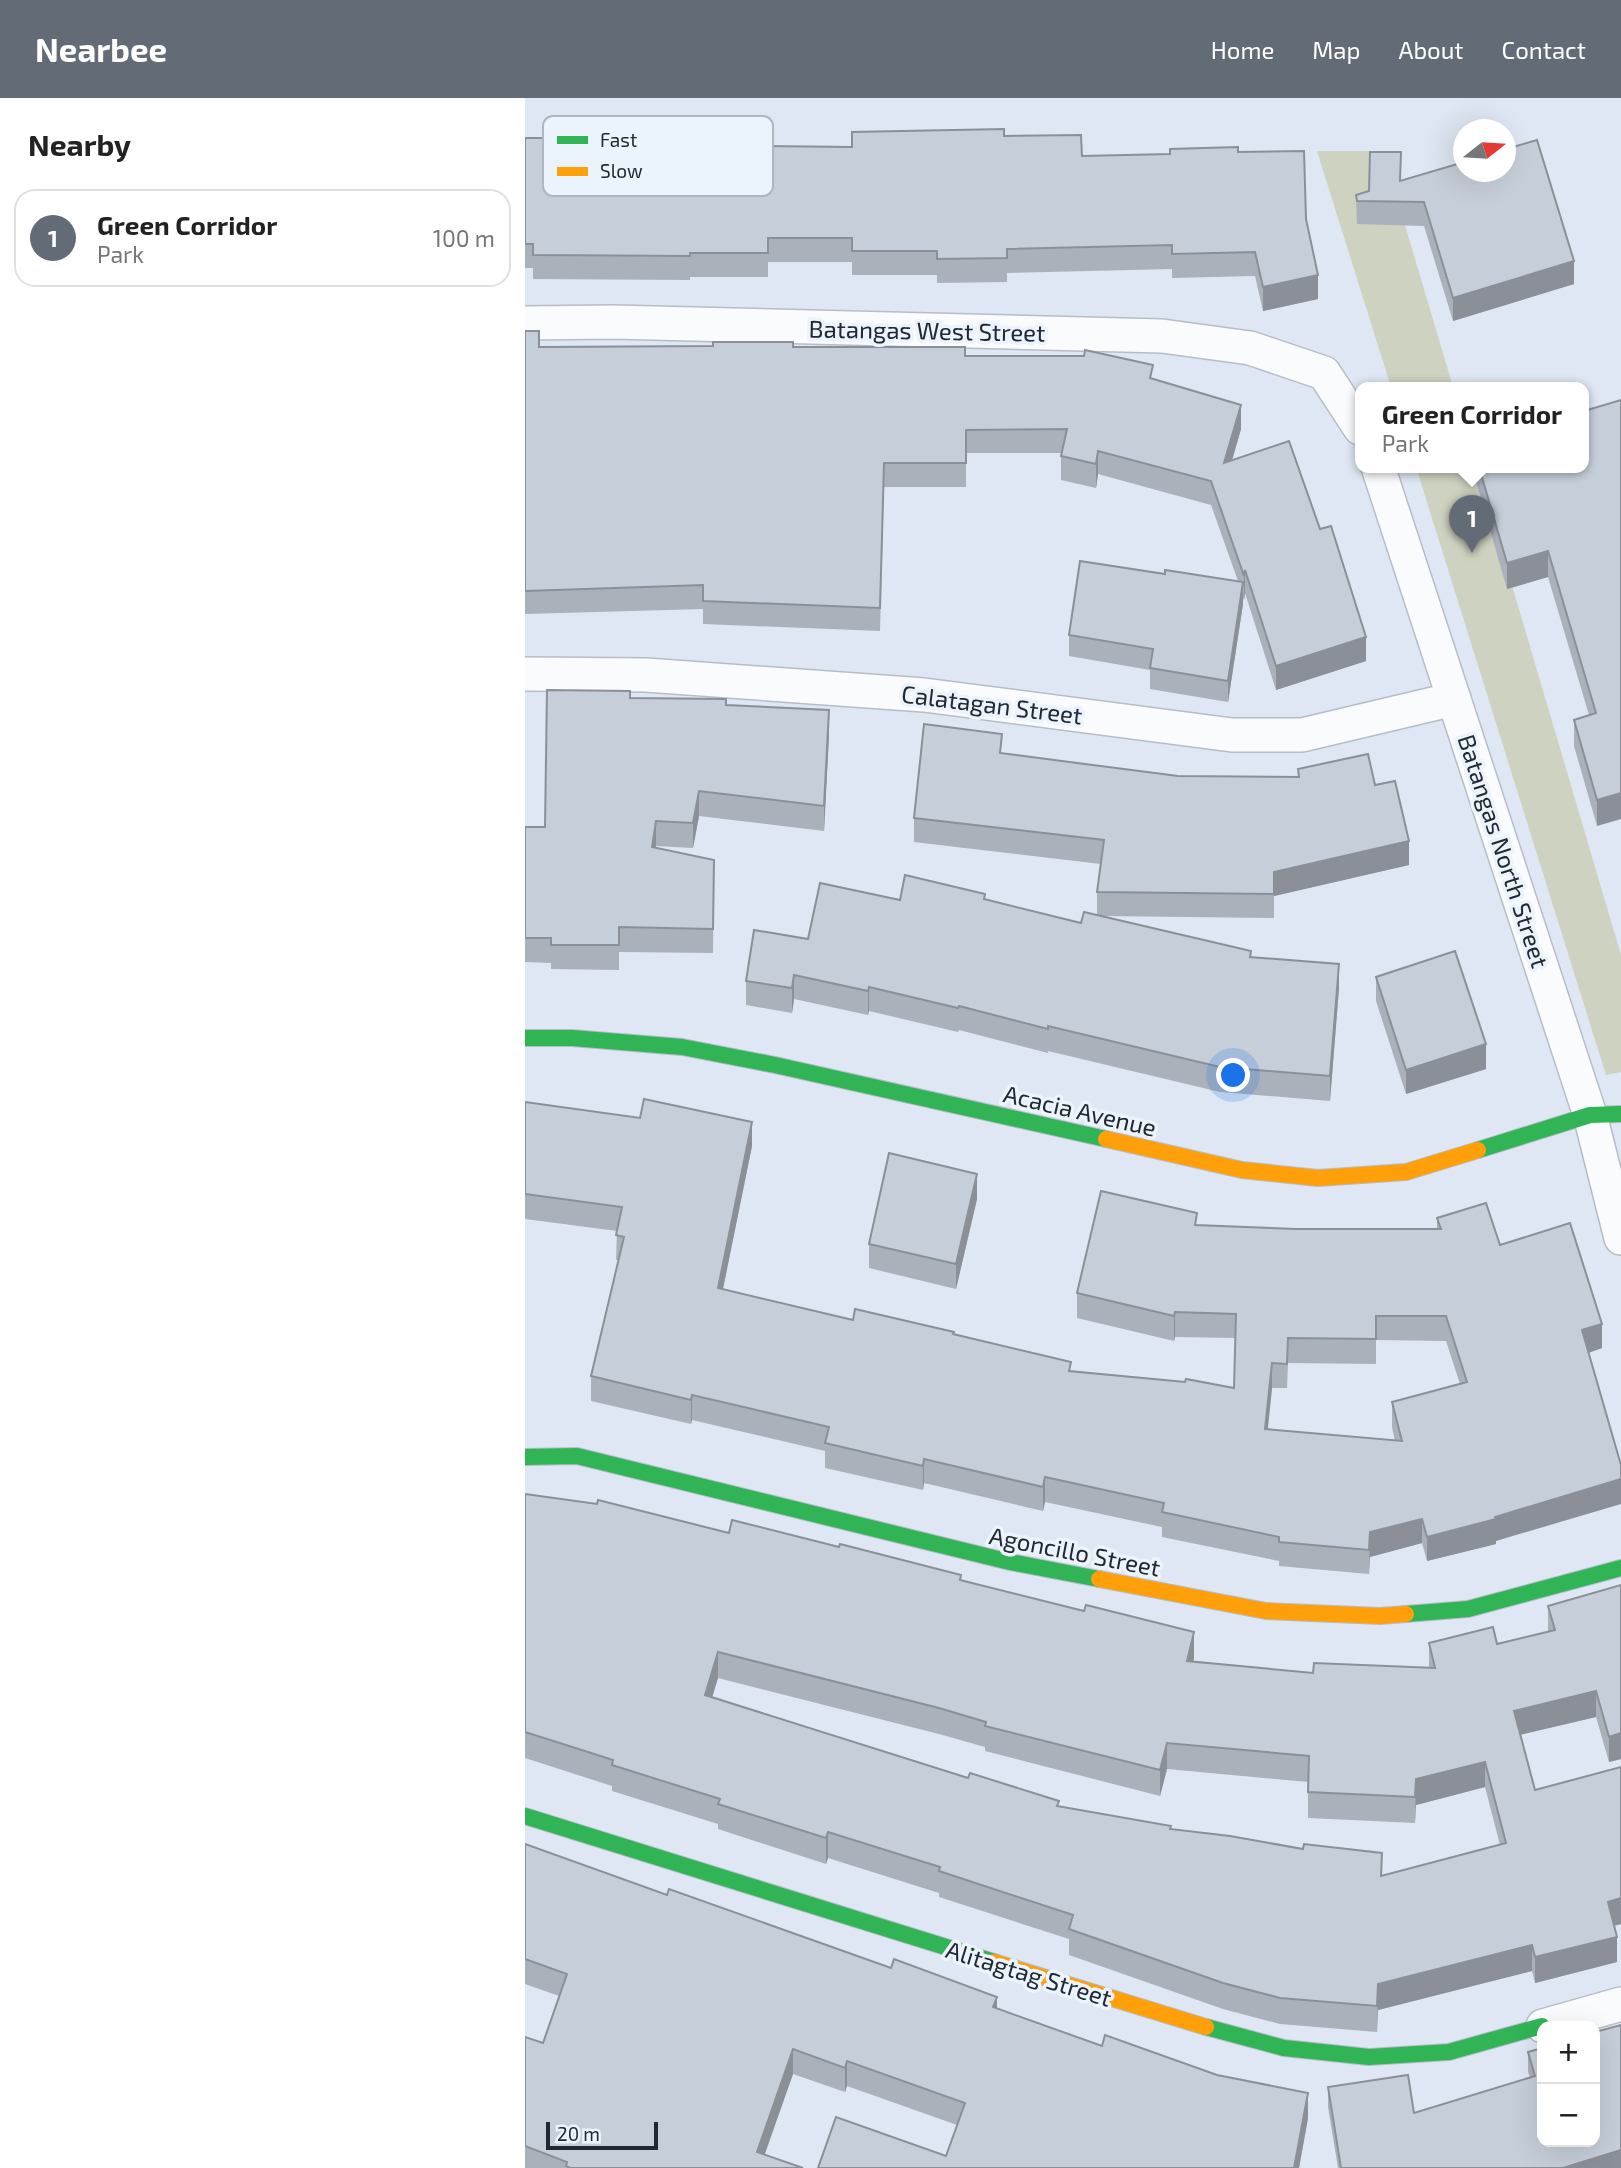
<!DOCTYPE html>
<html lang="en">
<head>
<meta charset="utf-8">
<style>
	:root { --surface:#fff; --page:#f6f6f6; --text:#222; --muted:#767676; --line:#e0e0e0; --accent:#636b76 }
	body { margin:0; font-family:"Exo 2",sans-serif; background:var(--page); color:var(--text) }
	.controls { position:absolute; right:21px; bottom:21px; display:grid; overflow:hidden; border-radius:14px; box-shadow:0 7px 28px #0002 }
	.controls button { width:63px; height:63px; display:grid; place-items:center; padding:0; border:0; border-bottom:2px solid var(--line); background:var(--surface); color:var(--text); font:35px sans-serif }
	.compass { position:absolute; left:928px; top:21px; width:63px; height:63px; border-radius:50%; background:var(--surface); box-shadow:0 7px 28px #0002; rotate:73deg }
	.scale { position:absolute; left:21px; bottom:18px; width:112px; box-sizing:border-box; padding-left:7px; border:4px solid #212832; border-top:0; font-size:19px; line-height:24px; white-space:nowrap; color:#212832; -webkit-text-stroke:5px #ebf3fd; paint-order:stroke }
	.you { position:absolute; left:709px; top:978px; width:24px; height:24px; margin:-18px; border:5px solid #fff; border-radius:50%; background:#1a73e8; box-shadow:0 0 0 10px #1a73e833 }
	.badge { display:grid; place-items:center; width:46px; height:46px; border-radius:50%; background:var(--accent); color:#fff; font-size:23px; font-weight:700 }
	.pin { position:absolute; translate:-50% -58px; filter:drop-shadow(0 2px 4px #0008) }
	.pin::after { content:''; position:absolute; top:37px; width:24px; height:21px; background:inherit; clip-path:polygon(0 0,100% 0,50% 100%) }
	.popup { position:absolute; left:830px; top:284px; width:234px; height:91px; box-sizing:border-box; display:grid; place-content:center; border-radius:14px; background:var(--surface); filter:drop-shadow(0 2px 5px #0005); font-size:23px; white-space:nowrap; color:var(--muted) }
	.popup b { font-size:26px; color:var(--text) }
	.popup::after { content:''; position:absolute; left:50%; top:100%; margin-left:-14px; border:14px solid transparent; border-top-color:var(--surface) }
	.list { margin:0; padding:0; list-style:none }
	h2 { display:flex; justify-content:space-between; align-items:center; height:91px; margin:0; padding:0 28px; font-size:30px }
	h2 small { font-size:23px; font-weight:400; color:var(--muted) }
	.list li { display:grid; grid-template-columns:46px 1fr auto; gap:21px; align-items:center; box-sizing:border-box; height:98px; margin:0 14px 14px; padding:0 14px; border:2px solid var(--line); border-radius:21px }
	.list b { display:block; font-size:26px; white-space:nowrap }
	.list p { margin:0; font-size:23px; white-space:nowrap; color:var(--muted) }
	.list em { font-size:23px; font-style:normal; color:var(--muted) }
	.map { position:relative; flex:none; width:1096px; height:2070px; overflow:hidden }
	header { display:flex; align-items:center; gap:42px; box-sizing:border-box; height:98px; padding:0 35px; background:var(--accent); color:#fff }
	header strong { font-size:33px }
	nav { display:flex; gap:38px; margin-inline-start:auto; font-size:24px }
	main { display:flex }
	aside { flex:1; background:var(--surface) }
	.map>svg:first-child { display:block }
</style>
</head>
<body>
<header>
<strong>Nearbee</strong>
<nav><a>Home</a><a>Map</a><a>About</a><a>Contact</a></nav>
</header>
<main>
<aside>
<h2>Nearby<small></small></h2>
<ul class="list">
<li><span class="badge">1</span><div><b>Green Corridor</b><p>Park</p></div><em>100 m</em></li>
</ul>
</aside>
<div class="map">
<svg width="1096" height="2070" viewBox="0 0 1096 2070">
	<rect width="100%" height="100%" fill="#dee7f3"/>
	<g fill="#ced2c0">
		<path d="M 792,53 L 858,53 L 928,289 L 866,289 Z"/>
		<path d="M 891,369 L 952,369 L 1096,857 L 1096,974 L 1081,977 Z"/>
	</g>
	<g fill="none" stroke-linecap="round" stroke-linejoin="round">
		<defs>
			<g id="street">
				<path d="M 0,225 L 88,224 L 637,238 L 725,250 L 799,275 L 835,330"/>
				<path d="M 853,369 L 1065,1017 L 1096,1140"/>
				<path d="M 0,576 L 121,577 L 399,597 L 707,637 L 777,637 L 929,601"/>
				<path d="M 1018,1928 L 1096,1906"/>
			</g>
			<g id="fast">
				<path d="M 0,940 L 47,940 L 157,949 L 250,967 L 581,1041"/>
				<path d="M 953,1052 L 1065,1017 L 1096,1016"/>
				<path d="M 0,1359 L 52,1358 L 485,1464 L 574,1481"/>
				<path d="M 881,1516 L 943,1511 L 1096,1470"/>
				<path d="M 0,1718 L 469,1864"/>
				<path d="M 681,1929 L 759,1950 L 844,1959 L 924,1954 L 1017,1928"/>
			</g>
			<g id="slow">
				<path d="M 581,1041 L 717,1072 L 793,1080 L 881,1074 L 953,1052"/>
				<path d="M 574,1481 L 741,1513 L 855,1518 L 881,1516"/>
				<path d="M 469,1864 L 681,1929"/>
			</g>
		</defs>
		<use href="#street" stroke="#b6bdc7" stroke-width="36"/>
		<use href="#fast" stroke="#b6bdc7" stroke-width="18"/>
		<use href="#slow" stroke="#b6bdc7" stroke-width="18"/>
		<use href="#street" stroke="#fafbfd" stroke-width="33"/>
		<use href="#fast" stroke="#30b455" stroke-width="16"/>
		<use href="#slow" stroke="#ff9f0a" stroke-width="16"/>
	</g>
	<g fill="#aab1bb" fill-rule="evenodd">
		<path d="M 479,38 L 557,58 L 713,54 L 781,121 L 793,201 L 738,213 L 730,178 L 647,180 L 647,171 L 482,175 L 482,184 L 412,185 L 412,177 L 327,177 L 327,164 L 243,164 L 243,179 L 165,179 L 165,182 L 8,181 L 8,170 L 0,170 L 0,40 L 165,47 L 327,49 Z"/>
		<path d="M 876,83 L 1049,186 L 928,223 L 899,128 L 832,126 L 831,97 Z"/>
		<path d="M 0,233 L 14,249 L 268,249 L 440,258 L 628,281 L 716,331 L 707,363 L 841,563 L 751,592 L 720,495 L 719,502 L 718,500 L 718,506 L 703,604 L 625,591 L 625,572 L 544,558 L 544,537 L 640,476 L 713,483 L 686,407 L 573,376 L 571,390 L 536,382 L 536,355 L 441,355 L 441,389 L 359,389 L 355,533 L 178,526 L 178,511 L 0,516 Z"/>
		<path d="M 1096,302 L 1072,728 L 1049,648 L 1049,622 L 1064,617 L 1023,479 L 982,491 L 947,369 L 1059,369 Z"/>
		<path d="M 105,600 L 201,607 L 304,637 L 299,733 L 174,718 L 168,750 L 131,748 L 131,750 L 189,762 L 188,855 L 94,854 L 94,872 L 26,871 L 26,865 L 0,864 L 0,729 L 20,729 Z"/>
		<path d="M 477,655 L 653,678 L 773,679 L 773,671 L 850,687 L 884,767 L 749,798 L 749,820 L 577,818 L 726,859 L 814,890 L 805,1003 L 695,994 L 523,953 L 523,955 L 434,932 L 433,934 L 344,913 L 343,917 L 269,901 L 267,915 L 221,907 L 221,883 L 283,841 L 375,802 L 460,801 L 556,825 L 572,817 L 572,794 L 576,766 L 389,744 L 389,720 Z"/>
		<path d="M 851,879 L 961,971 L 881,996 L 851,903 Z"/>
		<path d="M 0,1004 L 227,1048 L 198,1191 L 328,1222 L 429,1236 L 546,1274 L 709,1290 L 710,1240 L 650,1239 L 649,1243 L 552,1220 L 552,1195 L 672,1127 L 771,1131 L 912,1131 L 912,1120 L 975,1147 L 1077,1250 L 1063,1255 L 971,1443 L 971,1446 L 902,1463 L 897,1445 L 845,1459 L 844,1476 L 754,1468 L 754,1463 L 637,1439 L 637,1429 L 520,1404 L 518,1413 L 399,1385 L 398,1392 L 300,1370 L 300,1353 L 167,1322 L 166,1326 L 66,1303 L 66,1278 L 93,1162 L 91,1162 L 92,1133 L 0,1121 ZM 851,1242 L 921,1243 L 935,1286 L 867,1304 L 867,1329 L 870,1343 L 743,1331 L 747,1290 L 762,1290 L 763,1265 L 851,1266 Z"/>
		<path d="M 452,1101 L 431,1191 L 344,1170 L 344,1146 Z"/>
		<path d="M 0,1396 L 204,1435 L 436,1482 L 669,1560 L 668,1563 L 788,1575 L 904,1570 L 904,1545 L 972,1546 L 1023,1534 L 1023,1508 L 1096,1487 L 1096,1661 L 1084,1664 L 1071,1619 L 995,1637 L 1010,1692 L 1096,1669 L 1096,1826 L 1089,1828 L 1092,1864 L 1010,1885 L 1007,1873 L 853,1912 L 852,1934 L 755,1926 L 698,1911 L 544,1857 L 544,1841 L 414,1799 L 414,1795 L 303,1760 L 301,1766 L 193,1731 L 193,1726 L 87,1693 L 87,1688 L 0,1660 ZM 193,1580 L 414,1636 L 460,1649 L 460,1653 L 635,1698 L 642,1671 L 783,1684 L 783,1720 L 890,1725 L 891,1707 L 960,1689 L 975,1747 L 857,1778 L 534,1708 L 187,1599 Z"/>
		<path d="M 0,1746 L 142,1797 L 783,2020 L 774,2070 L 293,2070 L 421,2058 L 432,2027 L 322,1988 L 320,1994 L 268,1976 L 239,2056 L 278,2070 L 0,2070 L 0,1939 L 18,1945 L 34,1898 L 0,1886 Z"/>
		<path d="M 1003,1954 L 1096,2070 L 813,2070 L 803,2009 L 803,1989 L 889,2015 L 1005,1979 L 1003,1974 Z"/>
	</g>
	<g fill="#8b9098">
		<path d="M 1049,163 L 1049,186 L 928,223 L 928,200 Z"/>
		<path d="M 793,177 L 793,201 L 738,213 L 738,189 Z"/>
		<path d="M 716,307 L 716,331 L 699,389 L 699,365 Z"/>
		<path d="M 573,353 L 573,376 L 571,390 L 571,366 Z"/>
		<path d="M 1023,453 L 1023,479 L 982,491 L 982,465 Z"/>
		<path d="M 720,472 L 720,495 L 719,502 L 719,478 Z"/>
		<path d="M 718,484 L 718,506 L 703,604 L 703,583 Z"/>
		<path d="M 841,539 L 841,563 L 751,592 L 751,568 Z"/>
		<path d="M 304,612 L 304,637 L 299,733 L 299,708 Z"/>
		<path d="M 174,693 L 174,718 L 168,750 L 168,725 Z"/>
		<path d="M 1096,695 L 1096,721 L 1072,728 L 1072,702 Z"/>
		<path d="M 131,723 L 131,748 L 127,774 L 127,749 Z"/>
		<path d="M 884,743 L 884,767 L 749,798 L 749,820 L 749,774 Z"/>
		<path d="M 814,866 L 814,890 L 805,1003 L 805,978 Z"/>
		<path d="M 269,877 L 269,901 L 267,915 L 267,890 Z"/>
		<path d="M 344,889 L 344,913 L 343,917 L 343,893 Z"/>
		<path d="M 961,946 L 961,971 L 881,996 L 881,972 Z"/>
		<path d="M 227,1024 L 227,1048 L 193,1215 L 193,1190 Z"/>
		<path d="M 452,1076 L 452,1101 L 431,1191 L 431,1166 Z"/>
		<path d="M 650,1214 L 650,1239 L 649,1243 L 649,1218 Z"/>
		<path d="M 1077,1226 L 1077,1250 L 1057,1257 L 1057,1232 Z"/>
		<path d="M 747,1265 L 747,1290 L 740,1355 L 740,1331 Z"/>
		<path d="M 167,1297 L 167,1322 L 166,1326 L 166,1302 Z"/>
		<path d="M 399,1361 L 399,1385 L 398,1392 L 398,1368 Z"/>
		<path d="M 520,1379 L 520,1404 L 518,1413 L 518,1389 Z"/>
		<path d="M 1096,1381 L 1096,1406 L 971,1443 L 971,1446 L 902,1463 L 902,1439 Z"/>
		<path d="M 897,1421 L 897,1445 L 845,1459 L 844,1476 L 845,1434 Z"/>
		<path d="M 669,1534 L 669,1560 L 662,1588 L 662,1563 Z"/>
		<path d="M 193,1554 L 193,1580 L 180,1623 L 180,1597 Z"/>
		<path d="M 1071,1593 L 1071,1619 L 989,1638 L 989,1613 Z"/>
		<path d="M 1096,1635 L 1096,1661 L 1084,1664 L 1084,1639 Z"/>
		<path d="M 642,1645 L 642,1671 L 635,1698 L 635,1672 Z"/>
		<path d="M 960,1664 L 960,1689 L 891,1707 L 890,1725 L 891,1681 Z"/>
		<path d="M 303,1734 L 303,1760 L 301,1766 L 301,1740 Z"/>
		<path d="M 1096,1800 L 1096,1826 L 1083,1829 L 1083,1804 Z"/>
		<path d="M 1092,1839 L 1092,1864 L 1010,1885 L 1010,1859 Z"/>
		<path d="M 1007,1847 L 1007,1873 L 853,1912 L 852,1934 L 853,1886 Z"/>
		<path d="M 472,1899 L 472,1923 L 468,1909 Z"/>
		<path d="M 268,1951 L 268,1976 L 235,2070 L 232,2054 Z"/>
		<path d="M 322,1963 L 322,1988 L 320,1994 L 320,1970 Z"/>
		<path d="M 783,1995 L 783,2020 L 774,2070 L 769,2070 Z"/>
		<path d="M 1096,2052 L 1096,2070 L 1038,2070 Z"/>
	</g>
	<g fill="#c6ced9" stroke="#8b9098" stroke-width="2" fill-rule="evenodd">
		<path d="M 479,31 L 479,38 L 556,37 L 557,58 L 645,56 L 645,51 L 713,49 L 713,54 L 779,53 L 781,121 L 793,177 L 738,189 L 730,154 L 647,156 L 647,147 L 482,151 L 482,160 L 412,161 L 412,153 L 327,153 L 327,140 L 243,140 L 243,155 L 165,155 L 165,158 L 8,157 L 8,146 L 0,146 L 0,40 L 94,40 L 94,35 L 165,35 L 165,47 L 327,49 L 327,34 Z"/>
		<path d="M 1012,42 L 1049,163 L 928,200 L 899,104 L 832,103 L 831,97 L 844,93 L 845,54 L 876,54 L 875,83 L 939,64 L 939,74 L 981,74 L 981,51 Z"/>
		<path d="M 0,233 L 14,233 L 14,249 L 188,248 L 188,244 L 268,244 L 268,249 L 440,249 L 440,258 L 559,258 L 560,252 L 628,267 L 625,280 L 716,307 L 699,365 L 764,343 L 795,431 L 806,428 L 841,539 L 751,568 L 720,472 L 719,478 L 686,383 L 573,353 L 571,366 L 536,358 L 542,331 L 441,332 L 441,365 L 359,365 L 355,510 L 178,503 L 178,487 L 0,493 Z"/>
		<path d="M 1096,302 L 1096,695 L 1072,702 L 1049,622 L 1071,615 L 1023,453 L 982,465 L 954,369 L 1059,369 L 1059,313 Z"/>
		<path d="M 555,463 L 640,476 L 640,472 L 718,484 L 703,583 L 625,570 L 628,551 L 544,537 Z"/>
		<path d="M 22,592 L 105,593 L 105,600 L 201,601 L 201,607 L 304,612 L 299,708 L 174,693 L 168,725 L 131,723 L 127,749 L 189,762 L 188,831 L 94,829 L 94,847 L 26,847 L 26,840 L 0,840 L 0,729 L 20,729 Z"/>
		<path d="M 399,626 L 477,636 L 475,655 L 653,678 L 774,679 L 773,671 L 843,656 L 850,687 L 870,683 L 884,743 L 749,774 L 749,796 L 572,794 L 579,742 L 389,720 Z"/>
		<path d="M 380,777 L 460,796 L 459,801 L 556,825 L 559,814 L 726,853 L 725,859 L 814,866 L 805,978 L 695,969 L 523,928 L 523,931 L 434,908 L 433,910 L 344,889 L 343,893 L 269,877 L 267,890 L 221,883 L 229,832 L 283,841 L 295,785 L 375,802 Z"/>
		<path d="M 930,853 L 961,946 L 881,972 L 851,879 Z"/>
		<path d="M 119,1001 L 227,1024 L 193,1190 L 328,1222 L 330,1211 L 429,1234 L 428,1236 L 546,1264 L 544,1273 L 660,1284 L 661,1281 L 709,1290 L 711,1216 L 650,1214 L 649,1218 L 552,1195 L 576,1093 L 672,1115 L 670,1127 L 771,1131 L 916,1131 L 912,1120 L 961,1105 L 975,1147 L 1045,1125 L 1077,1226 L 1057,1232 L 1096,1367 L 1096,1381 L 970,1419 L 971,1421 L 902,1439 L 897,1421 L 845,1434 L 844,1452 L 754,1444 L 754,1439 L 637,1414 L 639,1405 L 520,1379 L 518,1389 L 399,1361 L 398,1368 L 300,1345 L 304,1329 L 167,1297 L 166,1302 L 66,1278 L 99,1139 L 91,1137 L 97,1109 L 0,1096 L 0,1004 L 115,1020 ZM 851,1218 L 921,1218 L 942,1284 L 867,1304 L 877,1343 L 740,1331 L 747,1265 L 762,1266 L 763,1240 L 851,1241 Z"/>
		<path d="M 364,1055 L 452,1076 L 431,1166 L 344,1146 Z"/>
		<path d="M 0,1396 L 72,1406 L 73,1402 L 204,1435 L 207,1422 L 314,1449 L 315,1446 L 436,1477 L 435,1482 L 559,1513 L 561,1507 L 669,1534 L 662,1563 L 788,1575 L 789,1565 L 910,1570 L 904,1545 L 968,1529 L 972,1546 L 1030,1532 L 1023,1508 L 1096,1487 L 1096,1635 L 1084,1639 L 1071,1593 L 989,1613 L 1010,1692 L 1096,1669 L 1096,1800 L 1083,1804 L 1092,1839 L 1010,1859 L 1007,1847 L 853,1886 L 852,1908 L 755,1900 L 698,1885 L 544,1831 L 548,1817 L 414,1773 L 415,1769 L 303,1734 L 301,1740 L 193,1706 L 195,1701 L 87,1667 L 88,1662 L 0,1634 ZM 193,1554 L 414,1610 L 461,1624 L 460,1628 L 635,1672 L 642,1645 L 784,1658 L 783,1694 L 890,1699 L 891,1681 L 960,1664 L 981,1745 L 856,1778 L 857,1755 L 779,1746 L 778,1751 L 705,1738 L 645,1731 L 646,1728 L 532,1708 L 534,1703 L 445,1675 L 443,1680 L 180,1597 Z"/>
		<path d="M 0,1746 L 142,1797 L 144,1791 L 366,1870 L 369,1861 L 472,1899 L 468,1909 L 577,1948 L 580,1937 L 692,1977 L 783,1995 L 769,2070 L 293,2070 L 311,2019 L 421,2058 L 440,2005 L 322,1963 L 320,1970 L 268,1951 L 232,2054 L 278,2070 L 45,2070 L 41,2068 L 42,2064 L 0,2048 L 0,1939 L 18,1945 L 42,1876 L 0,1861 Z"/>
		<path d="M 1096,1927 L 1096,2052 L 1038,2070 L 816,2070 L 803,1989 L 883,1977 L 889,2015 L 1010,1978 L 1003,1954 L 1017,1950 L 1017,2044 L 1070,2044 L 1070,1934 Z"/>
	</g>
	<g text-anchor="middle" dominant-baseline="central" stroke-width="7" stroke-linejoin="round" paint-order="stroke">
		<g font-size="24" fill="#212832" stroke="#ebf3fd">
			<text transform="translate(402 232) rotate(1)">Batangas West Street</text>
			<text transform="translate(467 606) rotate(7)">Calatagan Street</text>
			<text transform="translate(979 753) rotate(72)">Batangas North Street</text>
			<text transform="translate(555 1012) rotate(13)">Acacia Avenue</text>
			<text transform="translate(550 1453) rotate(11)">Agoncillo Street</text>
			<text transform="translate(504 1875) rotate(17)">Alitagtag Street</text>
		</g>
	</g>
	<rect x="18" y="18" width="230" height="80" rx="10" fill="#ebf3fd" stroke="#aeb6c0" stroke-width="2"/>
	<rect x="32" y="38" width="31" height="8" fill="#30b455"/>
	<rect x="32" y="69" width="31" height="9" fill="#ff9f0a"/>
	<g font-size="19" fill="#212832">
		<text x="75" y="49">Fast</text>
		<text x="75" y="80">Slow</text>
	</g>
</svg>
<div class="controls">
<button>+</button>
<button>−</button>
</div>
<svg class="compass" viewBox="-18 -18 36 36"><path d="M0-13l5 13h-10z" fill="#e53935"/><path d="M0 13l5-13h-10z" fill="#767676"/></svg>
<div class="scale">20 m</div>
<div class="you"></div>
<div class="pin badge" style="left:947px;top:455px">1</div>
<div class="popup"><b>Green Corridor</b>Park</div>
</div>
</main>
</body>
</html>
